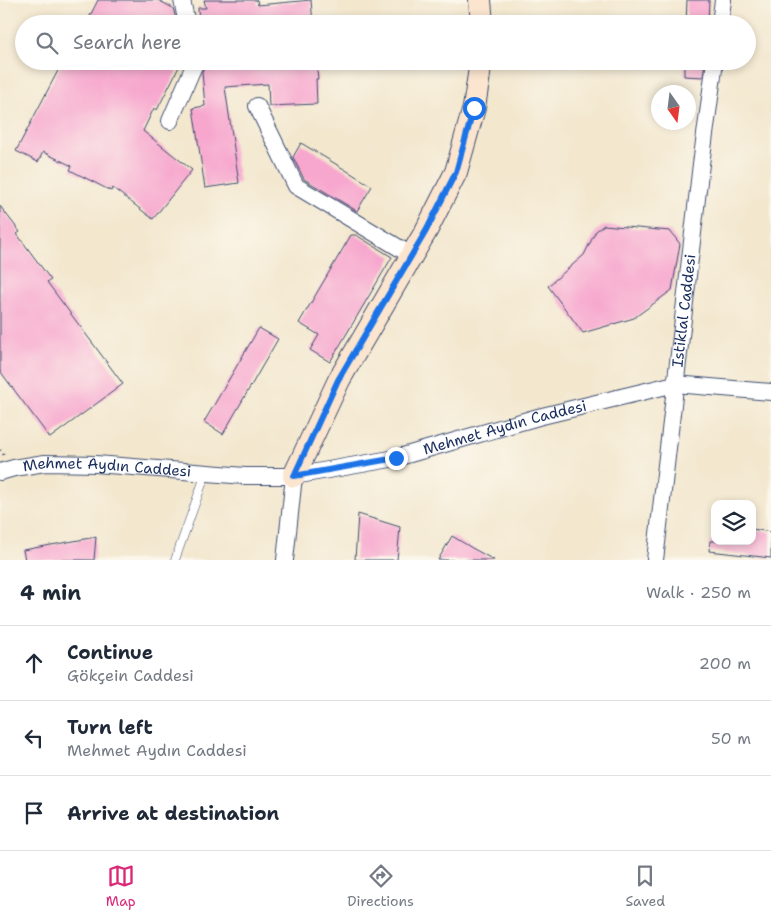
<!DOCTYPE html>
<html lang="en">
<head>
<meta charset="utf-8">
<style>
	:root { --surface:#fff; --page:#f2f2f3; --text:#1f2937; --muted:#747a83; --line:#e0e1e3; --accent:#db2777 }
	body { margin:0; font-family:"Shantell Sans",sans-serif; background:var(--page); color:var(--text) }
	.controls { position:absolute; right:15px; bottom:15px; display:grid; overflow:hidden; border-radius:10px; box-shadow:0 2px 8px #0003 }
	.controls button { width:45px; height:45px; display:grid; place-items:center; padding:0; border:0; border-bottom:1px solid var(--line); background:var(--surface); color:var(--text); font:25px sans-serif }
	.compass { position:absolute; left:651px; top:85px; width:45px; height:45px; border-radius:50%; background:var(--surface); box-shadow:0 2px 8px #0003; rotate:166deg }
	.stop { position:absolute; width:15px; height:15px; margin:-11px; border:4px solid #1a73e8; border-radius:50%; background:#fff }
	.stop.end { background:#1a73e8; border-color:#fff; box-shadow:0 1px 5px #0008 }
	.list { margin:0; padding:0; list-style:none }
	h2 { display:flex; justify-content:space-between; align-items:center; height:65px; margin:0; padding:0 20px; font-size:21px }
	h2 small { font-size:16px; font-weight:400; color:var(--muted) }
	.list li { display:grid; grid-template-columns:32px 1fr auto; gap:15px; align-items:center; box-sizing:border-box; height:75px; padding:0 20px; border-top:1px solid var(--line) }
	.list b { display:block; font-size:19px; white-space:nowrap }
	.list p { margin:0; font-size:16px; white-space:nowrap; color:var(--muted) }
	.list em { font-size:16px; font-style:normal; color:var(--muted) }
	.icon { flex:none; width:28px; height:28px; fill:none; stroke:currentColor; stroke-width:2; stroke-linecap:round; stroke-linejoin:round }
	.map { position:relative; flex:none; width:771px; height:560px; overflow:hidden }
	.search { position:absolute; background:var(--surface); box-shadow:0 2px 8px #0003; left:15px; right:15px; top:15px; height:55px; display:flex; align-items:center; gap:12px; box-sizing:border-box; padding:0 18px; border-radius:28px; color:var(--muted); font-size:19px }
	.sheet { height:290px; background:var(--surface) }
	nav { display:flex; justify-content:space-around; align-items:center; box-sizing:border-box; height:70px; border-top:1px solid var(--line); background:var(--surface); font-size:14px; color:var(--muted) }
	nav a { display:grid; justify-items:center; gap:2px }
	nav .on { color:var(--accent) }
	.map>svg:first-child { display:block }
</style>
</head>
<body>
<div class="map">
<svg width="771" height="560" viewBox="0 0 771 560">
	<rect width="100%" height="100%" fill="#fbf7ec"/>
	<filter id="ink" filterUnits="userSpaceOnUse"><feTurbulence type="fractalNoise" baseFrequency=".02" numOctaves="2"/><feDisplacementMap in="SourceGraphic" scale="10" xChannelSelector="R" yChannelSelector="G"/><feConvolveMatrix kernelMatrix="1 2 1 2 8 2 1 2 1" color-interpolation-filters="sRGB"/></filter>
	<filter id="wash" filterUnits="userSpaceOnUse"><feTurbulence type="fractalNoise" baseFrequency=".0096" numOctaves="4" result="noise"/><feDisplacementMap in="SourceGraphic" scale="20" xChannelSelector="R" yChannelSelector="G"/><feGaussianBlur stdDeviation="1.12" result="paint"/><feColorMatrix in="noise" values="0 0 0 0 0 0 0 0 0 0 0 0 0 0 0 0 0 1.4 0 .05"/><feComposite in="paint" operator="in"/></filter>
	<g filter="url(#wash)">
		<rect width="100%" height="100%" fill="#f3e7ce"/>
		<g id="blocks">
			<g fill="#f7a7ce">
				<path d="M 98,0 L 158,0 L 173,8 L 176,19 L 174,24 L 86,24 Z"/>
				<path d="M 204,0 L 257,0 L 258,5 L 311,0 L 313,24 L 199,24 L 198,8 L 206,8 Z"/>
				<path d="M 687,0 L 709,0 L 708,24 L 686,24 Z"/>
				<path d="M 63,61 L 182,61 L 157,110 L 154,108 L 143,131 L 192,170 L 153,219 L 113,188 L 111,191 L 70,170 L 72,166 L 43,152 L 38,162 L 16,151 Z"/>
				<path d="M 206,61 L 316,61 L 318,79 L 316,79 L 317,104 L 269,106 L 268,84 L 225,87 L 239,183 L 205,188 L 193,108 L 205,106 L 202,72 Z"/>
				<path d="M 684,61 L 705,61 L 703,77 L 684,76 Z"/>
				<path d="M 301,143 L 372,186 L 357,211 L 304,179 L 293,157 Z"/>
				<path d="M 0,206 L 20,232 L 17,234 L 51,280 L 47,282 L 123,384 L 50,438 L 0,371 Z"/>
				<path d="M 604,225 L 670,231 L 680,244 L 672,290 L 634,318 L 583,333 L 548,286 L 584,255 L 596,231 Z"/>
				<path d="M 351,235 L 356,235 L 392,257 L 330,362 L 310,350 L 319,335 L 299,323 Z"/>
				<path d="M 259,328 L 278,339 L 223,434 L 204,422 Z"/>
				<path d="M 358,514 L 400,527 L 397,560 L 355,560 Z"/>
				<path d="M 752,529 L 771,532 L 771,558 L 709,551 L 710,541 L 752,541 Z"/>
				<path d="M 452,536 L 472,548 L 494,560 L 438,560 Z"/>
				<path d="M 96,537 L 94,560 L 25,560 L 23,550 Z"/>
			</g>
		</g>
	</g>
	<g filter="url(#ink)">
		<use href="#blocks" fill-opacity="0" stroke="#3b4b6f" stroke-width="1"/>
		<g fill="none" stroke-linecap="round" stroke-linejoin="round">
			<defs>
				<path id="lane" d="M 175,560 L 206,473"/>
				<g id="street">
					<path d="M 182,0 L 187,24"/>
					<path d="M 720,24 L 723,0"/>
					<path d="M 257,106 L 296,186 L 411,255"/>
					<path d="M 170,121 L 196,61"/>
					<path id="s1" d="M 0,472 L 14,468 L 45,463 L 96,464 L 245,476 L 294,476 L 396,458 L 538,417 L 675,384 L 771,392"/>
					<path d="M 285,560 L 294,476"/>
					<path id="s2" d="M 655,560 L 701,164 L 715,61"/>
				</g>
				<g id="secondary">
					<path d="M 480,0 L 482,24"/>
					<path d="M 294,476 L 339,380 L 426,231 L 456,172 L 474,108 L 481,61"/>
				</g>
			</defs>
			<use href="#lane" stroke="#3b4b6f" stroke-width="9"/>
			<use href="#street" stroke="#3b4b6f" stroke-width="18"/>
			<use href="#secondary" stroke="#3b4b6f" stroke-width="24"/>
			<path stroke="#3b4b6f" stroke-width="2.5" stroke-dasharray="1 4" stroke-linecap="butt" d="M 0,450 L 5,457"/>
			<use href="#lane" stroke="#fff" stroke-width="8"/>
			<use href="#street" stroke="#fff" stroke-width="16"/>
			<use href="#secondary" stroke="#fbe5cf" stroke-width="22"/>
		</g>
	</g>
	<g fill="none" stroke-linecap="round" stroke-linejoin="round" filter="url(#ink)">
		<path stroke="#1a73e8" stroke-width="6" d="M 396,458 L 294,476 L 338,380 L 426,231 L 456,172 L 474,108"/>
	</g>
	<g text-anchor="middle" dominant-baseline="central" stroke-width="4" stroke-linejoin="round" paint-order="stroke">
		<g font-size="15" fill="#1b2f5e" stroke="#fbf7ec">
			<text stroke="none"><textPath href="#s2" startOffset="251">Istiklal Caddesi</textPath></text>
			<text stroke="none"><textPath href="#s1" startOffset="512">Mehmet Aydın Caddesi</textPath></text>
			<text stroke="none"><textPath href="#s1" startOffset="108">Mehmet Aydın Caddesi</textPath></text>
		</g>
	</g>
</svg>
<div class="controls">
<button><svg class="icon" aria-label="layers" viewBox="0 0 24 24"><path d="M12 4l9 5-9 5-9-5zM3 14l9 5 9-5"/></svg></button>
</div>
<svg class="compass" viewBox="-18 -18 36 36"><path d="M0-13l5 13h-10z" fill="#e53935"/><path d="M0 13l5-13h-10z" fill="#747a83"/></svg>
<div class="stop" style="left:474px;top:108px"></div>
<div class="stop end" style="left:396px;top:458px"></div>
<div class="search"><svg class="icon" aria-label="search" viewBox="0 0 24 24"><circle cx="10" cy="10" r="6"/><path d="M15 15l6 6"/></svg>Search here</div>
</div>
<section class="sheet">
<h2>4 min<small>Walk · 250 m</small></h2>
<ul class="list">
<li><svg class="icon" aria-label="ahead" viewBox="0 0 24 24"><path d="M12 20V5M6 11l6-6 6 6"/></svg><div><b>Continue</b><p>Gökçein Caddesi</p></div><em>200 m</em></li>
<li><svg class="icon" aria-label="left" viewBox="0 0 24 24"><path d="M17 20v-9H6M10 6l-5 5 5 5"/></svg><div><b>Turn left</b><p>Mehmet Aydın Caddesi</p></div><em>50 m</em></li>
<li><svg class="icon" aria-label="arrive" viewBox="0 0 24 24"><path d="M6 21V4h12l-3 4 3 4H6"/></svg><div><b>Arrive at destination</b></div></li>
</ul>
</section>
<nav>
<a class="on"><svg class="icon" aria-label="map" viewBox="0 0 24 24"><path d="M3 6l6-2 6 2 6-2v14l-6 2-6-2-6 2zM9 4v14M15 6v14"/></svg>Map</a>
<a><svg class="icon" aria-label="directions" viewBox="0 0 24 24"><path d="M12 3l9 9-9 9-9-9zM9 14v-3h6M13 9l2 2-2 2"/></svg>Directions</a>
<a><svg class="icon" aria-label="saved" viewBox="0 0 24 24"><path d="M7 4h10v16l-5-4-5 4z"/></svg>Saved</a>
</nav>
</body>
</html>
